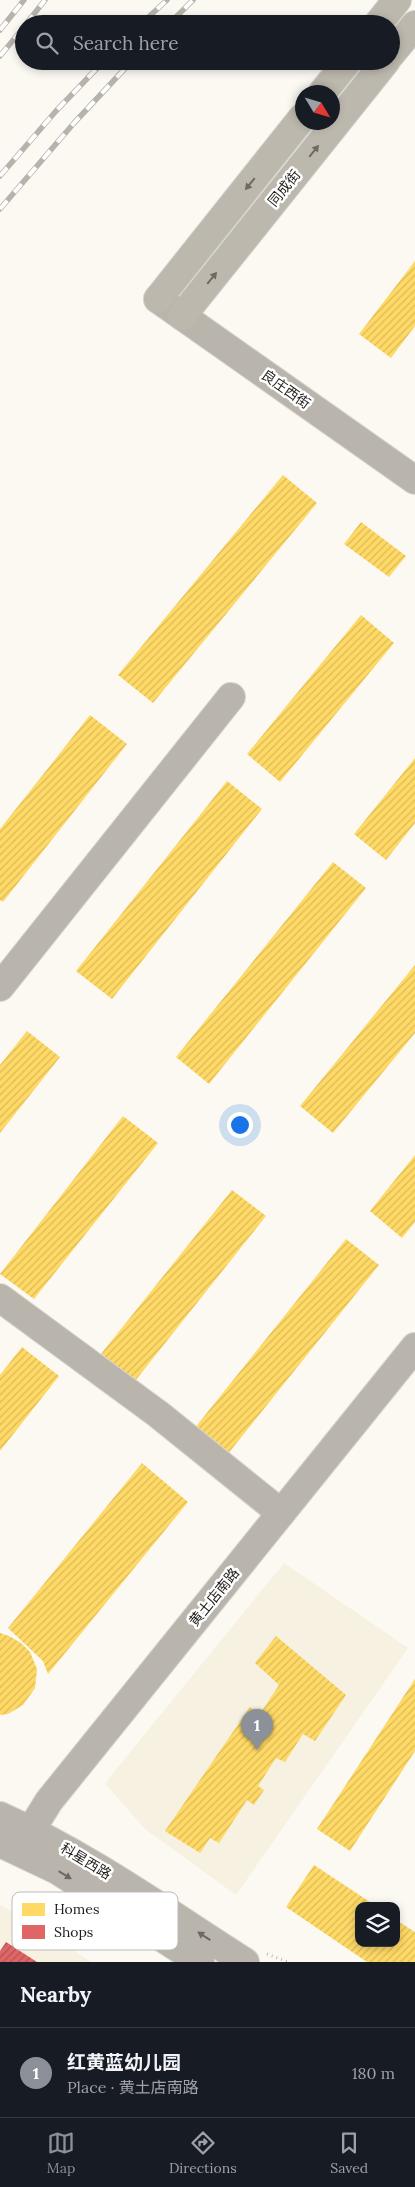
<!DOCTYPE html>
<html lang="en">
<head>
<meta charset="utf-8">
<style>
	:root { --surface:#171b24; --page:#242831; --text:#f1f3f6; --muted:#9ea1a6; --line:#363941; --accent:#8c9099 }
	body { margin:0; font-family:Lora,"Noto Sans SC",serif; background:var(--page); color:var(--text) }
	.controls { position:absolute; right:15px; bottom:15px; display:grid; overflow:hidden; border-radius:10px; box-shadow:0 2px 8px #0003 }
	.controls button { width:45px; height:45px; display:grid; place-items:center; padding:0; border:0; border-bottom:1px solid var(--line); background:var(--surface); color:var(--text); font:25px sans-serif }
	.compass { position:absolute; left:295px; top:85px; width:45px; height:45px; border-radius:50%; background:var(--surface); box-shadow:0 2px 8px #0003; rotate:128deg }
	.you { position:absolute; left:239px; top:1124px; width:18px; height:18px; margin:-12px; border:4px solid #fff; border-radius:50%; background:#1a73e8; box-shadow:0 0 0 8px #1a73e833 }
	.badge { display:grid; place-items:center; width:32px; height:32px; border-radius:50%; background:var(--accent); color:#fff; font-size:16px; font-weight:700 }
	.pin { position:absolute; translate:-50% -41px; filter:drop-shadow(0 1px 2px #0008) }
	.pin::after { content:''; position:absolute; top:26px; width:18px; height:15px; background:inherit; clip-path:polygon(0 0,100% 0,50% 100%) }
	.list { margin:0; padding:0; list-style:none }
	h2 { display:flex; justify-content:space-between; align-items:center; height:65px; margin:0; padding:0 20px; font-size:21px }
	h2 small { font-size:16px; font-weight:400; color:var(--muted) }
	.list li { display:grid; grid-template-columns:32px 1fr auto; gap:15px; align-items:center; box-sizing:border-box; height:90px; padding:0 20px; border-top:1px solid var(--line) }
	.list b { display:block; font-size:19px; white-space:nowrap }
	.list p { margin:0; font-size:16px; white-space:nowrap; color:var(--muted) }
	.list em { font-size:16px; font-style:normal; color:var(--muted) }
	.icon { flex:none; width:28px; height:28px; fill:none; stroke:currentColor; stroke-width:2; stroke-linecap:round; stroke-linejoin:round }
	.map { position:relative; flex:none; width:415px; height:1962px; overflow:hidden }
	.search { position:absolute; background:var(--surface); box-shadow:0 2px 8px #0003; left:15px; right:15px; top:15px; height:55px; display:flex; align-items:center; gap:12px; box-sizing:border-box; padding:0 18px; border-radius:28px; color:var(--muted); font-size:19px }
	.sheet { height:155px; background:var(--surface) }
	nav { display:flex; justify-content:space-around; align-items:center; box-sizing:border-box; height:70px; border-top:1px solid var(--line); background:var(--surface); font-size:14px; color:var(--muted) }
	nav a { display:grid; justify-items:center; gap:2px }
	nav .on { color:var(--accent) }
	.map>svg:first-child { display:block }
</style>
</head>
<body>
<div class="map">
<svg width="415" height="1962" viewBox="0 0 415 1962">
	<defs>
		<pattern id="homes-hatch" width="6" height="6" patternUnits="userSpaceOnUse" patternTransform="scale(1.25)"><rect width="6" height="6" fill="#ffd966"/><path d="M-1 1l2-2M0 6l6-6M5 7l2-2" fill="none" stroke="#daba58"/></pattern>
		<pattern id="shops-hatch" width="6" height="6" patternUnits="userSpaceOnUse" patternTransform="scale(1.25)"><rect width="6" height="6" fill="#e06666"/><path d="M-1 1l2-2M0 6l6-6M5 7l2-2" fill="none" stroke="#b55353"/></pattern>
	</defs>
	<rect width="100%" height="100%" fill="#fbf9f2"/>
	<g fill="#f6f1e1">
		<path d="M 284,1563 L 408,1648 L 236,1895 L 145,1829 L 105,1783 Z"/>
		<path d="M 0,1905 L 28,1920 L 91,1962 L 0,1962 Z"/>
	</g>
	<g fill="url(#homes-hatch)">
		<path d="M 415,261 L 415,326 L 391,358 L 359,334 Z"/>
		<path d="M 283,475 L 317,503 L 153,703 L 118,675 Z"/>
		<path d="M 361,522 L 406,556 L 389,577 L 344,544 Z"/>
		<path d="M 361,615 L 394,643 L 280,782 L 247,754 Z"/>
		<path d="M 90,715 L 127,744 L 3,902 L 0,900 L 0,829 Z"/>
		<path d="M 415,758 L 415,823 L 386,860 L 354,834 Z"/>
		<path d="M 227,781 L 262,809 L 112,999 L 76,971 Z"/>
		<path d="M 333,862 L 366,888 L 209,1084 L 176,1057 Z"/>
		<path d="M 415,965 L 415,1033 L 333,1133 L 300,1106 Z"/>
		<path d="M 27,1031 L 60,1057 L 0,1133 L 0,1065 Z"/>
		<path d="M 123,1116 L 158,1143 L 34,1299 L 0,1274 Z"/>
		<path d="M 415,1155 L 415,1222 L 402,1238 L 370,1211 Z"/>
		<path d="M 232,1190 L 266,1216 L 135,1381 L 101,1354 Z"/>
		<path d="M 346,1239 L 379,1265 L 227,1455 L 194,1429 Z"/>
		<path d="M 22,1347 L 59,1376 L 0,1451 L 0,1375 Z"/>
		<path d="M 142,1463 L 188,1502 L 48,1674 L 43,1661 L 8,1628 Z"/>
		<path d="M 0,1633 L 9,1636 L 21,1643 L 30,1652 L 37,1669 L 35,1688 L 23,1705 L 8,1714 L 0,1715 Z"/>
		<path d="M 276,1636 L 346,1695 L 315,1741 L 303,1734 L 285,1762 L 276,1758 L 258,1786 L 264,1790 L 254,1805 L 247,1800 L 219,1843 L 210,1838 L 200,1853 L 165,1831 L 250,1707 L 260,1714 L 279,1685 L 255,1663 Z"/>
		<path d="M 415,1679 L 415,1751 L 350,1851 L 317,1829 Z"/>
		<path d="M 314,1865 L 376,1906 L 359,1906 L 359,1943 L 396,1943 L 396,1920 L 415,1932 L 415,1962 L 367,1962 L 286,1907 Z"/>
	</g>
	<path fill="url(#shops-hatch)" d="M 6,1942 L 37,1962 L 0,1962 L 0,1951 Z"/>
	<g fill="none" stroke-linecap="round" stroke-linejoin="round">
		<defs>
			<g id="minor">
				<path d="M 158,299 L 415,480"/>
				<path d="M 0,987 L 231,697"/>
				<path d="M 0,1298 L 158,1414 L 281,1513"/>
				<path d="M 0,1816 C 87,1855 165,1911 245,1962"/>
				<path d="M 0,1843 L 57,1870 L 200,1962"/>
				<path d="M 21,1852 L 31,1830 L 49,1801 L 415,1347"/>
			</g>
			<g id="major">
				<path d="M 378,24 L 397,0"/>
				<path d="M 391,54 L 415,25"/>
				<path d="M 323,92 L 348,61"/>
				<path d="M 158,299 L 302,118"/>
				<path d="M 182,316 L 386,61"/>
			</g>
		</defs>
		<use href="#minor" stroke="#d7d5d0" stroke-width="30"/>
		<use href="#major" stroke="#d7d5d0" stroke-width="30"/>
		<path stroke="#bdb9b2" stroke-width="3" stroke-dasharray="1 4" stroke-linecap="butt" d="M 267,1954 L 288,1962"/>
		<use href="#minor" stroke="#bab5ac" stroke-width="28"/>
		<use href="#major" stroke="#bcb8ad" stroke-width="28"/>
		<defs>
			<g id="rail">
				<path d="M 26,24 L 45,0"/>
				<path d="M 141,24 L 167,0"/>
				<path d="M 169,24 L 193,0"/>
				<path d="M 0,30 L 24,0"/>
				<path d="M 0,56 L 24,27"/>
				<path d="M 0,176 L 56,111 L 104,61"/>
				<path d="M 0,209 L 74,123 L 132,61"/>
			</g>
		</defs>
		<use href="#rail" stroke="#b6b3ac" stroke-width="5.5"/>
		<use href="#rail" stroke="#fff" stroke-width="4" stroke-dasharray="11" stroke-linecap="butt"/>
	</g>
	<defs><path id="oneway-solid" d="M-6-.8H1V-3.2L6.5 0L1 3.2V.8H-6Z" transform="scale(1.25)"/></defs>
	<g fill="#6d6a62">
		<use href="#oneway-solid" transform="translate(314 151) rotate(-51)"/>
		<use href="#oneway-solid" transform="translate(250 184) rotate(129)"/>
		<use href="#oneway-solid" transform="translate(212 278) rotate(-51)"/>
	</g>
	<g fill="#6c6862">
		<use href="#oneway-solid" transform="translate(65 1875) rotate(31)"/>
		<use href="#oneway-solid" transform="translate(204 1936) rotate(-147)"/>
	</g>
	<g text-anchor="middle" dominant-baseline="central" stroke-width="5" stroke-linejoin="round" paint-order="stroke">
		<g font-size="14" fill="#1e1c17" stroke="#fff">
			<text transform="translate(284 188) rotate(-51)">同成街</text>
			<text transform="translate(286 389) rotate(35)">良庄西街</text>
			<text transform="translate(214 1597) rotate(-51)">黄土店南路</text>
			<text transform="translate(86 1861) rotate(31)">科星西路</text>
		</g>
	</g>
	<rect x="12" y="1892" width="166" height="58" rx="8" fill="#fff" stroke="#bcbbb9" stroke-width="1"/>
	<rect x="22" y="1903" width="23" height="13" fill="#ffd966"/>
	<rect x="22" y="1925" width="23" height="14" fill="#e06666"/>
	<g font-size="14" fill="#1e1c17">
		<text x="54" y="1914">Homes</text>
		<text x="54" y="1937">Shops</text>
	</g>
</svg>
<div class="controls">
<button><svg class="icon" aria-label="layers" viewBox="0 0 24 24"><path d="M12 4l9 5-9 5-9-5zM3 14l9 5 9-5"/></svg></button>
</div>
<svg class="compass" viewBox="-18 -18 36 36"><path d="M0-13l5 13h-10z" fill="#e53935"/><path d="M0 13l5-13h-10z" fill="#9ea1a6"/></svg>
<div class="you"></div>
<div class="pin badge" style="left:257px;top:1750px">1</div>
<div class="search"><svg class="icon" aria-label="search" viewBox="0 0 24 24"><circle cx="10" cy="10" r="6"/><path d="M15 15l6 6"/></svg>Search here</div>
</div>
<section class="sheet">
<h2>Nearby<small></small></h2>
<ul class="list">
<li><span class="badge">1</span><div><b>红黄蓝幼儿园</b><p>Place · 黄土店南路</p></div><em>180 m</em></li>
</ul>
</section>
<nav>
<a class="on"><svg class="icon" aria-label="map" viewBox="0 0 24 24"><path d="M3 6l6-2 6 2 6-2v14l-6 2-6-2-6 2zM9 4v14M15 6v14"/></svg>Map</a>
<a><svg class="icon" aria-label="directions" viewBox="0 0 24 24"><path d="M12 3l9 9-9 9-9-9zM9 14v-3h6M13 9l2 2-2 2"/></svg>Directions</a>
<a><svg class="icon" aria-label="saved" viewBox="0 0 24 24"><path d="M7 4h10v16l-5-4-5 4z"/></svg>Saved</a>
</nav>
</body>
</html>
